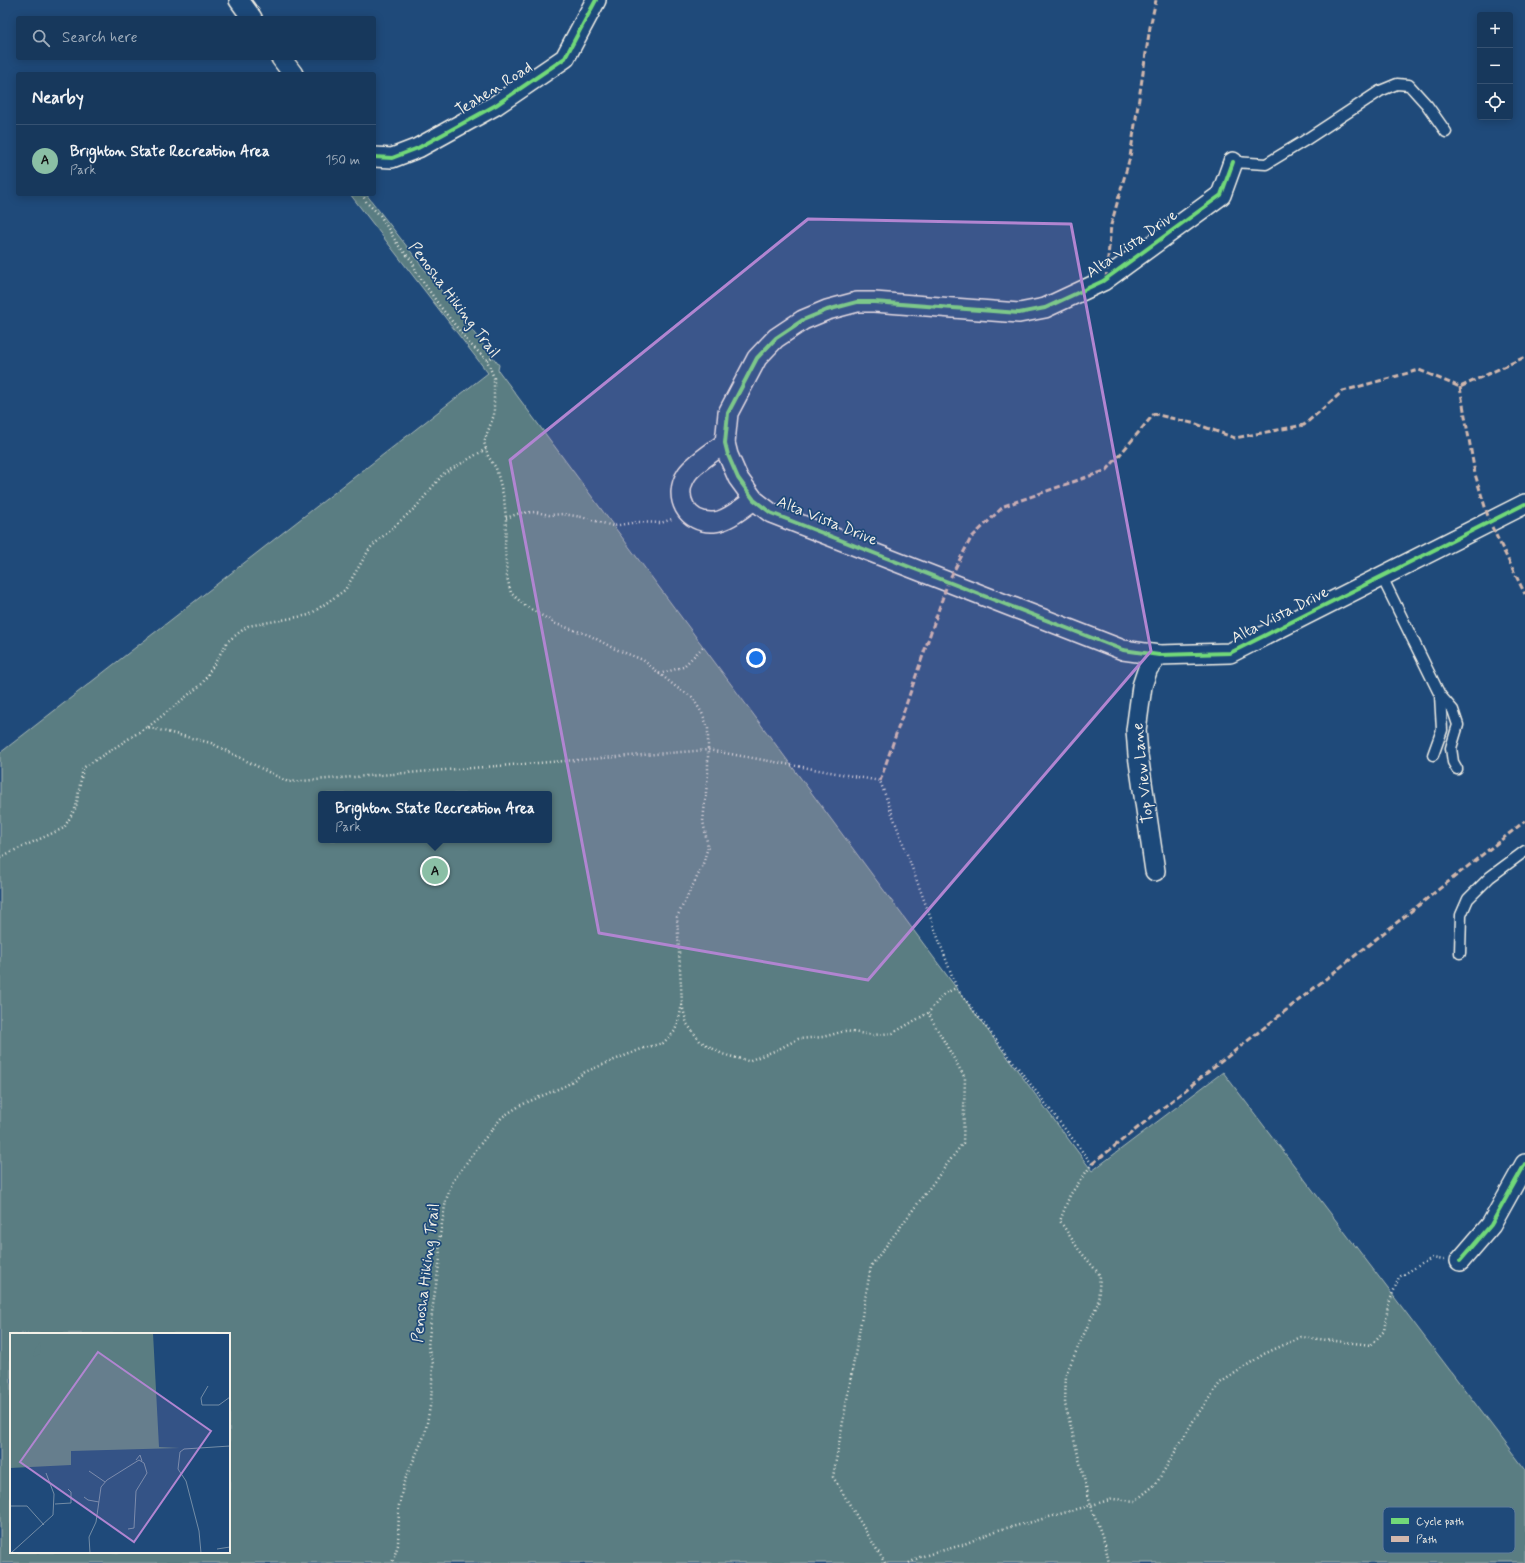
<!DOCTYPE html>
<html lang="en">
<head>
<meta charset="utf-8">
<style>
	:root { --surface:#17385c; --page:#244365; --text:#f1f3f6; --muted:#9eacbb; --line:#365272; --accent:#8abfa5 }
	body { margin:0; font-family:Mynerve,sans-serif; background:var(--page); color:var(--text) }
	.controls { position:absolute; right:12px; top:12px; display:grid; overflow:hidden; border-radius:4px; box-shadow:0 2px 10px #0003 }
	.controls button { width:36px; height:36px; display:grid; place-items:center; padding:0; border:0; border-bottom:1px solid var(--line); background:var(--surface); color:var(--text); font:20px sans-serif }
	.you { position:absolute; left:756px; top:658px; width:14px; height:14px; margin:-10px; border:3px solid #fff; border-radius:50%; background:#1a73e8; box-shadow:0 0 0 6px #1a73e833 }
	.badge { display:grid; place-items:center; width:26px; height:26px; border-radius:50%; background:var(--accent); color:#111; font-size:13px; font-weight:700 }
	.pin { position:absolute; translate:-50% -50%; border:2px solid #fff; box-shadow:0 1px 4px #0006 }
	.popup { position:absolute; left:318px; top:791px; width:234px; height:52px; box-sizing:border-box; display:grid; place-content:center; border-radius:4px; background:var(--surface); filter:drop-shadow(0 1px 3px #0005); font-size:13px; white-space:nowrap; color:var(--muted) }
	.popup b { font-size:15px; color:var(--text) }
	.popup::after { content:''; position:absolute; left:50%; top:100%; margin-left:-8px; border:8px solid transparent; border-top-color:var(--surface) }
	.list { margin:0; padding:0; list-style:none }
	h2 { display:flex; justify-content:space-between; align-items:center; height:52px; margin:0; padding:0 16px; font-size:17px }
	h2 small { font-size:13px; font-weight:400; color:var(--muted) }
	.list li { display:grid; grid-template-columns:26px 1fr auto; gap:12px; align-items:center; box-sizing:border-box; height:72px; padding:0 16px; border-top:1px solid var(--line) }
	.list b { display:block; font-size:15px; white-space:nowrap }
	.list p { margin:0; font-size:13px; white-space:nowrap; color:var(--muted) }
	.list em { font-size:13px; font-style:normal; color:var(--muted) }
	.icon { flex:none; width:22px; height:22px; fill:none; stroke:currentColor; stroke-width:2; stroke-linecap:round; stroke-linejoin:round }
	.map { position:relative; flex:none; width:1525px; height:1563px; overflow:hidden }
	.search { position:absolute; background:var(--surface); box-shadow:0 2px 10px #0003; left:16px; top:16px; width:360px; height:44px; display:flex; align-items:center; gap:10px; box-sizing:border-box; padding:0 14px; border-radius:4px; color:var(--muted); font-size:15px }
	.panel { position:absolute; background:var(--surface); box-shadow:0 2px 10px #0003; left:16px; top:72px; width:360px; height:124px; border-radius:4px }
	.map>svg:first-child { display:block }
</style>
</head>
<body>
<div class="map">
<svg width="1525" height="1563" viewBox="0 0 1525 1563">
	<rect width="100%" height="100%" fill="#1f4a7a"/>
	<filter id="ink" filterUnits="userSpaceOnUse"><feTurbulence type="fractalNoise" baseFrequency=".025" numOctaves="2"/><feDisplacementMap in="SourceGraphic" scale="8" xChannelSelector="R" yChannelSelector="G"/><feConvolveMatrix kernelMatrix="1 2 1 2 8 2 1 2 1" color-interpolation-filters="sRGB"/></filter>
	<g filter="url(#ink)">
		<path fill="#5a7d82" stroke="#a7b7b5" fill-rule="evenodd" d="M 350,194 L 366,194 L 499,365 L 498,370 L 1092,1171 L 1223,1072 L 1525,1469 L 1525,1563 L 0,1563 L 0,753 L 488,373 ZM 321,794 L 549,794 L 549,840 L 321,840 ZM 11,1334 L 229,1334 L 229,1552 L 11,1552 Z"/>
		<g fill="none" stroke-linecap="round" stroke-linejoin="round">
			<defs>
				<g id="lane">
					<path d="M 1233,162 L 1266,164 L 1304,141 L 1380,91 L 1397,84 L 1409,85 L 1427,105 L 1446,132"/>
					<path d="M 1382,577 L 1440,695 L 1442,730 L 1433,755"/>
					<path d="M 1440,695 L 1453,710 L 1458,725 L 1451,748 L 1453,762 L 1457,769"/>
					<path d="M 1460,953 L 1461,915 L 1468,899 L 1490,877 L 1525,851"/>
				</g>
				<g id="street">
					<path d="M 239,0 L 252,18"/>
					<path d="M 281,58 L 293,74"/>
					<path d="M 374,157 L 392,158 L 418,148 L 496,105 L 565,58 L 596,0"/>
					<path d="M 1233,162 L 1221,195 L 1103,281 L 1045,308 L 1019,313 L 874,302 L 857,302 L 827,310 L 803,320 L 776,338 L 757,358 L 728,413 L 725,443 L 728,455 L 738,478 L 754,500 L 771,513 L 1123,650 L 1159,655 L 1230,653 L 1525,504"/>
					<path d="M 725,443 C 715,450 693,465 687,474 C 672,497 687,524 714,522 C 728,521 743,507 754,500"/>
					<path d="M 1155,871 L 1138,755 L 1136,730 L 1142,686 L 1148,668 L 1159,655"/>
					<path d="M 1460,1261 L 1491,1225 L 1525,1164"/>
				</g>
			</defs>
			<use href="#lane" stroke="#f4f1e8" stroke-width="13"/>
			<use href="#street" stroke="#f4f1e8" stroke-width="22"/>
			<g stroke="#f4f1e8" stroke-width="2.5" stroke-dasharray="1 3" stroke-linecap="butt">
				<path d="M 362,194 L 367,203 L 380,215 L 398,245 L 412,261 L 417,273 L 439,305 L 470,344 L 487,360 L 494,378 L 494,415 L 484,442 L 488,456 L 496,468 L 504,498 L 506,518 L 505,548 L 507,577 L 511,593 L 524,605 L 556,624 L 589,635 L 613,648 L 643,660 L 676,687 L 692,697 L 702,713 L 708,728 L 708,774 L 703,821 L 708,847 L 702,867 L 677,917 L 682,1003 L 680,1015 L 675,1031 L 663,1043 L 644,1048 L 585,1072 L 567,1085 L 521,1105 L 502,1117 L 478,1147 L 453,1181 L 446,1200 L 439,1241 L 440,1258 L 433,1305 L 428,1346 L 433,1364 L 431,1401 L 425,1434 L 404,1482 L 399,1505 L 398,1545 L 392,1563"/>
				<path d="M 487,360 L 493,357"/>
				<path d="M 506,518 L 520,513 L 536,512 L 549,515 L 563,514 L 582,517 L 613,526 L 638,522 L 661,523 L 672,519"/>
				<path d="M 659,674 L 683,667 L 703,647"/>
				<path d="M 148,727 L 202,684 L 228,641 L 248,626 L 309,615 L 345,590 L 370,548 L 417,506 L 443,474 L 486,449"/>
				<path d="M 0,857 L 64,828 L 76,807 L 83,768 L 147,727 L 211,743 L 288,782 L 708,750 L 880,781 L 957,989 L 1092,1164 L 1070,1195 L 1060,1221 L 1079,1250 L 1100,1275 L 1098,1303 L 1066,1374 L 1065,1404 L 1091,1506 L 1105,1544 L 1109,1563"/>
				<path d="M 682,1005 L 687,1024 L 700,1041 L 722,1054 L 748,1061 L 777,1050 L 798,1039 L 823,1037 L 845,1031 L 873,1035 L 893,1033 L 928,1013 L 944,994 L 956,988"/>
				<path d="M 885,1563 L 833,1477 L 871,1266 L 963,1143 L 965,1078 L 928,1013"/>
				<path d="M 909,1563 L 920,1557 L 962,1545 L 998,1530 L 1028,1523 L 1113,1499 L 1135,1501 L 1156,1484 L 1195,1418 L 1220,1383 L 1264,1354 L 1301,1337 L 1371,1345 L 1384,1331 L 1388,1306 L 1399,1277 L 1432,1258 L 1444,1260"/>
			</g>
			<use href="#lane" stroke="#1f4a7a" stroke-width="10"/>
			<use href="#street" stroke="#1f4a7a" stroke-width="19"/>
			<g stroke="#d1b7ad" stroke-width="3" stroke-dasharray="6 3" stroke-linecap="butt">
				<path d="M 1106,279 L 1111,225 L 1130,157 L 1150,27 L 1156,0"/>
				<path d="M 1460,387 L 1475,474 L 1490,523 L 1525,594"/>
				<path d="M 880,781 L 948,582 L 971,538 L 1004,506 L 1107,470 L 1154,414 L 1196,424 L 1235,438 L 1304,425 L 1343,391 L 1419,370 L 1460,387 L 1525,357"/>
				<path d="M 1092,1164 L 1525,821"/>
			</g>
			<defs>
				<g id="cycleway">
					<path d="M 374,157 L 392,158 L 418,148 L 496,105 L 565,58 L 596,0"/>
					<path d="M 1233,162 L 1221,195 L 1103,281 L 1045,308 L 1019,313 L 874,302 L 857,302 L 827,310 L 803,320 L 776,338 L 757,358 L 728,413 L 725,443 L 728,455 L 738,478 L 754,500 L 771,513 L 1123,650 L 1159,655 L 1230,653 L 1525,504"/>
					<path d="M 1460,1261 L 1491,1225 L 1525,1164"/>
				</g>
			</defs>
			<use href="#cycleway" stroke="#1f4a7a" stroke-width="6"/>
			<use href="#cycleway" stroke="#71d979" stroke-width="4"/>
		</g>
	</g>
	<path fill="#b185d1" fill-opacity="0.2" stroke="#b185d1" stroke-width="3" stroke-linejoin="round" d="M 808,219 L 1071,224 L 1151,651 L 868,980 L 599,933 L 510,460 Z"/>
	<g text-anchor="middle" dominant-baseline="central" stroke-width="3.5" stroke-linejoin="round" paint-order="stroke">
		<g font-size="16" fill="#f4f1e8" stroke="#1f4a7a">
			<text transform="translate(494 89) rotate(-32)">Teahen Road</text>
			<text transform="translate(1132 244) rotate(-35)">Alta Vista Drive</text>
			<text transform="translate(454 300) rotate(53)">Penosha Hiking Trail</text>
			<text transform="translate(827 521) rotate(22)">Alta Vista Drive</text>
			<text transform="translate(1280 615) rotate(-27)">Alta Vista Drive</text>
			<text transform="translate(1143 773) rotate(-96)">Top View Lane</text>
			<text transform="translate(426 1273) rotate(-83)">Penosha Hiking Trail</text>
		</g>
	</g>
	<g transform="translate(10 1333)">
		<rect width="220" height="220" fill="#1f4a7a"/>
		<path d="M 0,0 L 143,0 L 149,114 L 170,115 L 61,118 L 61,132 L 0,135 Z" fill="#5a7d82"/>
		<path d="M 31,8 L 30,21 L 23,24 L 25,16 Z" fill="#5a7d82"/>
		<path fill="none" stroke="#748da6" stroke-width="1" d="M 198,53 L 191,65 L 192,72 L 209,72 L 220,64M 126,127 L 130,122 L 132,128M 79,138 L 95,149M 74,164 L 78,167 L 89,169M 45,171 L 61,170 L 61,159 L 58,156M 0,173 L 17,173 L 34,192M 207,216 L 220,214M 1,220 L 43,182 L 44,161 L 36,140M 80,220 L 79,204 L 86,189 L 91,154 L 97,147 L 129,127 L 134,130 L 137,140 L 126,158 L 124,195 L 118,196M 191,220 L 189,198 L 176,148 L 168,136 L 170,119 L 174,116 L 220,113"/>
		<path fill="#b185d1" fill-opacity="0.15" stroke="#b185d1" stroke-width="2" d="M 88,19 L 201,98 L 124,209 L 10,129 Z"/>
		<rect width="220" height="220" fill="none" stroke="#f4f1e8" stroke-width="2"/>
	</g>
	<rect x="1383" y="1507" width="132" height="46" rx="6" fill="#1f4a7a" stroke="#5f7c9b" stroke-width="1"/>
	<rect x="1391" y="1518" width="18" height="6" fill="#71d979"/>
	<rect x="1391" y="1536" width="18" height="6" fill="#d1b7ad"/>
	<g font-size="11" fill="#f4f1e8">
		<text x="1416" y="1525">Cycle path</text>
		<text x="1416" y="1543">Path</text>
	</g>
</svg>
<div class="controls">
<button>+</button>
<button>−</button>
<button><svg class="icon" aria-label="locate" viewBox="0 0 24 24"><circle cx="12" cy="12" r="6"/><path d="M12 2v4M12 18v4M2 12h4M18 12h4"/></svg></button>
</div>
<div class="you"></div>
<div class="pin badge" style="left:435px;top:871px">A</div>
<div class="popup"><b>Brighton State Recreation Area</b>Park</div>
<div class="search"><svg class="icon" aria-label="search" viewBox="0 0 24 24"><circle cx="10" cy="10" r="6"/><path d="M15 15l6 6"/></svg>Search here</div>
<section class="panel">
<h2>Nearby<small></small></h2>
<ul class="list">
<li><span class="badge">A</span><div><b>Brighton State Recreation Area</b><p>Park</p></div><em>150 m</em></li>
</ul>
</section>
</div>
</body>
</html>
